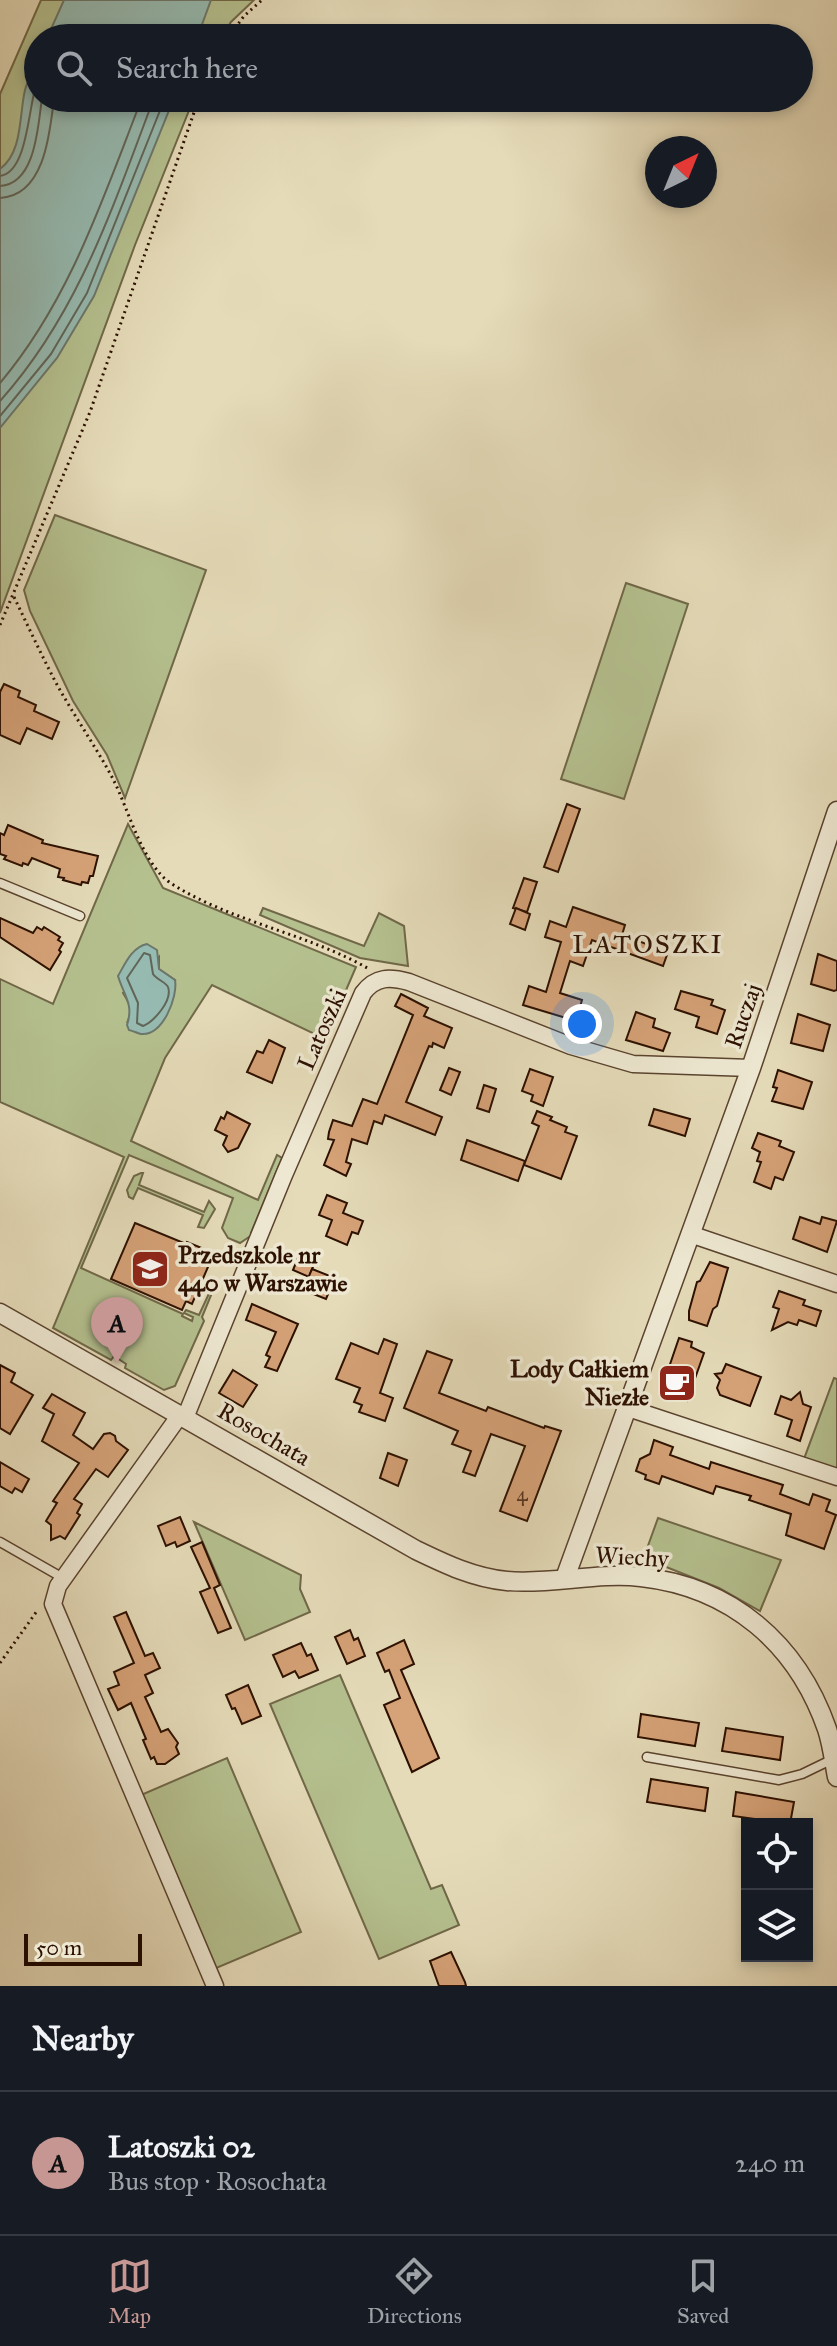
<!DOCTYPE html>
<html lang="en">
<head>
<meta charset="utf-8">
<style>
	:root { --surface:#171b24; --page:#20242c; --text:#f1f3f6; --muted:#9ea1a6; --line:#363941; --accent:#c59692 }
	body { margin:0; font-family:"IM FELL Great Primer",serif; background:var(--page); color:var(--text) }
	.controls { position:absolute; right:24px; bottom:24px; display:grid; overflow:hidden; border-radius:0px; box-shadow:0 4px 12px #0003 }
	.controls button { width:72px; height:72px; display:grid; place-items:center; padding:0; border:0; border-bottom:2px solid var(--line); background:var(--surface); color:var(--text); font:40px sans-serif }
	.compass { position:absolute; left:645px; top:136px; width:72px; height:72px; border-radius:50%; background:var(--surface); box-shadow:0 4px 12px #0003; rotate:43deg }
	.scale { position:absolute; left:24px; bottom:20px; width:118px; box-sizing:border-box; padding-left:8px; border:4px solid #2c1000; border-top:0; font-size:22px; line-height:28px; white-space:nowrap; color:#2c1000; -webkit-text-stroke:6px #eee8d2; paint-order:stroke }
	.you { position:absolute; left:582px; top:1024px; width:28px; height:28px; margin:-20px; border:6px solid #fff; border-radius:50%; background:#1a73e8; box-shadow:0 0 0 12px #1a73e833 }
	.badge { display:grid; place-items:center; width:52px; height:52px; border-radius:50%; background:var(--accent); color:#111; font-size:26px; font-weight:700 }
	.pin { position:absolute; translate:-50% -66px; filter:drop-shadow(0 2px 4px #0008) }
	.pin::after { content:''; position:absolute; top:42px; width:28px; height:24px; background:inherit; clip-path:polygon(0 0,100% 0,50% 100%) }
	.list { margin:0; padding:0; list-style:none }
	h2 { display:flex; justify-content:space-between; align-items:center; height:104px; margin:0; padding:0 32px; font-size:34px }
	h2 small { font-size:26px; font-weight:400; color:var(--muted) }
	.list li { display:grid; grid-template-columns:52px 1fr auto; gap:24px; align-items:center; box-sizing:border-box; height:144px; padding:0 32px; border-top:2px solid var(--line) }
	.list b { display:block; font-size:30px; white-space:nowrap }
	.list p { margin:0; font-size:26px; white-space:nowrap; color:var(--muted) }
	.list em { font-size:26px; font-style:normal; color:var(--muted) }
	.icon { flex:none; width:44px; height:44px; fill:none; stroke:currentColor; stroke-width:2; stroke-linecap:round; stroke-linejoin:round }
	.map { position:relative; flex:none; width:837px; height:1986px; overflow:hidden }
	.search { position:absolute; background:var(--surface); box-shadow:0 4px 12px #0003; left:24px; right:24px; top:24px; height:88px; display:flex; align-items:center; gap:20px; box-sizing:border-box; padding:0 28px; border-radius:44px; color:var(--muted); font-size:30px }
	.sheet { height:248px; background:var(--surface) }
	nav { display:flex; justify-content:space-around; align-items:center; box-sizing:border-box; height:112px; border-top:2px solid var(--line); background:var(--surface); font-size:22px; color:var(--muted) }
	nav a { display:grid; justify-items:center; gap:4px }
	nav .on { color:var(--accent) }
	.map>svg:first-child { display:block }
</style>
</head>
<body>
<div class="map">
<svg width="837" height="1986" viewBox="0 0 837 1986">
	<rect width="100%" height="100%" fill="#e5dbb9"/>
	<filter id="stains"><feTurbulence type="fractalNoise" baseFrequency=".0025" numOctaves="4"/><feColorMatrix values="0 0 0 0 .2 0 0 0 0 .09 0 0 0 0 .02 0 0 0 .5 -.17"/></filter>
	<radialGradient id="worn" r=".72"><stop offset=".6" stop-color="#630" stop-opacity="0"/><stop offset="1" stop-color="#630" stop-opacity=".3"/></radialGradient>
	<g fill="#b5c08f" stroke="#706848" stroke-width="2" fill-rule="evenodd">
		<path d="M 41,0 L 254,0 L 231,22 L 221,38 L 38,38 L 38,98 L 194,98 L 135,245 L 0,613 L 0,94 Z"/>
		<path d="M 55,515 L 206,570 L 125,798 L 107,755 L 73,701 L 30,611 L 24,590 Z"/>
		<path d="M 626,583 L 688,604 L 624,799 L 561,779 Z"/>
		<path d="M 128,824 L 163,888 L 356,967 L 325,1039 L 212,985 L 165,1058 L 131,1141 L 258,1200 L 277,1155 L 282,1158 L 251,1233 L 252,1235 L 240,1243 L 228,1238 L 222,1228 L 233,1198 L 129,1155 L 81,1268 L 183,1314 L 182,1316 L 192,1321 L 193,1317 L 184,1313 L 186,1310 L 199,1315 L 212,1287 L 214,1288 L 202,1317 L 204,1321 L 175,1386 L 164,1390 L 125,1368 L 126,1364 L 114,1356 L 111,1360 L 53,1328 L 124,1157 L 0,1102 L 0,979 L 53,1004 ZM 159,957 L 159,969 L 175,980 L 127,1023 C 133,1010 130,1004 123,993 Z"/>
		<path d="M 263,908 L 364,946 L 379,913 L 404,926 L 408,966 L 360,958 L 260,915 Z"/>
		<path d="M 141,1173 L 143,1173 L 139,1185 L 204,1212 L 209,1201 L 215,1209 L 204,1228 L 198,1227 L 203,1215 L 138,1188 L 133,1199 L 129,1197 L 127,1190 L 134,1176 Z"/>
		<path d="M 834,1378 L 837,1379 L 837,1470 L 804,1459 Z"/>
		<path d="M 658,1518 L 781,1560 L 760,1611 L 719,1588 L 646,1559 L 645,1554 Z"/>
		<path d="M 194,1522 L 301,1575 L 300,1589 L 310,1612 L 245,1640 Z"/>
		<path d="M 340,1675 L 431,1889 L 442,1885 L 459,1925 L 379,1959 L 270,1704 Z"/>
		<path d="M 227,1758 L 301,1932 L 214,1969 L 141,1795 Z"/>
	</g>
	<g fill="#96bbb2" stroke="#6c776b" stroke-width="2">
		<path d="M 64,0 L 211,0 L 197,38 L 47,38 Z"/>
		<path d="M 38,59 L 38,98 L 174,98 L 94,296 L 57,358 L 0,428 L 0,169 C 23,152 19,115 25,90 C 28,79 34,69 38,59 Z"/>
		<path d="M 147,944 L 157,950 L 159,969 L 175,980 C 178,997 163,1036 141,1034 C 140,1034 130,1030 129,1030 L 127,1025 C 134,1004 124,996 118,976 C 125,964 132,947 147,944 Z"/>
	</g>
	<g fill="none" stroke-linecap="round" stroke-linejoin="round">
		<g stroke="#616659" stroke-width="2">
			<path d="M 0,176 C 29,172 28,102 38,79"/>
			<path d="M 0,186 C 36,184 38,125 42,98"/>
			<path d="M 0,198 C 45,196 50,132 54,98"/>
			<path d="M 0,383 C 70,300 103,198 142,98"/>
			<path d="M 0,401 C 79,313 113,206 154,98"/>
			<path d="M 0,416 L 51,354 L 87,293 L 165,98"/>
			<path d="M 144,953 L 150,955 L 153,974 C 156,979 167,983 168,987 C 173,1001 153,1022 143,1026 L 137,1023 L 138,1003 L 127,978 Z"/>
		</g>
	</g>
	<g fill="#d6a278" stroke="#2c1000" stroke-width="2">
		<path d="M 4,684 L 20,691 L 18,697 L 36,705 L 34,711 L 59,722 L 52,739 L 27,728 L 20,744 L 0,735 L 0,692 Z"/>
		<path d="M 567,804 L 580,809 L 558,872 L 544,867 Z"/>
		<path d="M 8,825 L 43,840 L 42,843 L 98,856 L 93,876 L 90,876 L 88,883 L 82,882 L 81,885 L 63,880 L 64,878 L 58,877 L 60,869 L 32,858 L 28,865 L 23,863 L 22,866 L 4,859 L 6,856 L 0,854 L 0,833 L 4,835 Z"/>
		<path d="M 524,878 L 537,882 L 527,912 L 513,908 Z"/>
		<path d="M 573,907 L 625,925 L 622,935 L 668,952 L 663,966 L 592,940 L 583,966 L 570,961 L 560,993 L 582,1000 L 576,1021 L 523,1005 L 529,986 L 546,992 L 561,942 L 545,937 L 550,921 L 566,927 Z"/>
		<path d="M 516,908 L 530,914 L 525,930 L 510,924 Z"/>
		<path d="M 0,918 L 33,933 L 37,927 L 42,930 L 44,927 L 60,937 L 58,940 L 63,943 L 59,950 L 61,952 L 50,970 L 0,937 Z"/>
		<path d="M 818,954 L 837,961 L 837,990 L 834,991 L 811,984 Z"/>
		<path d="M 681,991 L 713,1000 L 711,1005 L 725,1010 L 717,1034 L 696,1027 L 699,1017 L 675,1009 Z"/>
		<path d="M 401,994 L 428,1008 L 424,1016 L 452,1028 L 444,1048 L 433,1043 L 432,1047 L 429,1046 L 406,1102 L 442,1117 L 435,1135 L 385,1115 L 382,1124 L 374,1121 L 367,1144 L 352,1139 L 346,1162 L 351,1164 L 346,1176 L 324,1165 L 334,1140 L 328,1139 L 329,1132 L 333,1120 L 352,1126 L 363,1099 L 377,1104 L 413,1015 L 395,1006 Z"/>
		<path d="M 636,1012 L 655,1019 L 653,1027 L 670,1033 L 663,1051 L 626,1040 Z"/>
		<path d="M 798,1014 L 830,1025 L 823,1051 L 791,1043 Z"/>
		<path d="M 269,1040 L 285,1048 L 272,1083 L 247,1072 L 257,1051 L 263,1053 Z"/>
		<path d="M 449,1068 L 460,1072 L 451,1095 L 440,1090 Z"/>
		<path d="M 530,1069 L 553,1077 L 543,1106 L 531,1101 L 533,1095 L 522,1091 Z"/>
		<path d="M 778,1070 L 812,1082 L 803,1109 L 772,1101 L 777,1088 L 773,1087 Z"/>
		<path d="M 484,1085 L 496,1089 L 489,1112 L 477,1108 Z"/>
		<path d="M 654,1109 L 690,1119 L 685,1136 L 649,1125 Z"/>
		<path d="M 537,1111 L 552,1117 L 550,1120 L 567,1127 L 565,1132 L 577,1136 L 561,1179 L 524,1165 L 539,1126 L 532,1123 Z"/>
		<path d="M 227,1112 L 250,1124 L 238,1148 L 228,1152 L 223,1145 L 227,1136 L 215,1130 L 221,1117 L 224,1119 Z"/>
		<path d="M 758,1133 L 781,1141 L 779,1146 L 794,1152 L 783,1180 L 775,1177 L 771,1189 L 754,1182 L 761,1162 L 757,1161 L 760,1152 L 752,1148 Z"/>
		<path d="M 467,1140 L 525,1161 L 518,1181 L 461,1160 Z"/>
		<path d="M 327,1195 L 347,1203 L 343,1213 L 363,1221 L 358,1234 L 352,1232 L 347,1245 L 326,1236 L 332,1220 L 319,1215 Z"/>
		<path d="M 800,1217 L 820,1224 L 822,1217 L 837,1221 L 827,1252 L 793,1239 Z"/>
		<path d="M 135,1223 L 186,1244 L 187,1242 L 214,1253 L 192,1304 L 186,1301 L 182,1310 L 111,1279 Z"/>
		<path d="M 300,1253 L 316,1259 L 309,1277 L 293,1270 Z"/>
		<path d="M 710,1262 L 728,1268 L 717,1306 L 713,1309 L 707,1326 L 689,1320 L 689,1311 L 697,1282 L 700,1281 Z"/>
		<path d="M 312,1269 L 335,1278 L 326,1299 L 303,1290 Z"/>
		<path d="M 779,1291 L 805,1300 L 803,1305 L 821,1311 L 816,1326 L 799,1320 L 797,1325 L 788,1322 L 772,1330 L 779,1309 L 773,1307 Z"/>
		<path d="M 252,1304 L 298,1324 L 277,1371 L 265,1367 L 270,1357 L 266,1355 L 276,1332 L 246,1320 Z"/>
		<path d="M 679,1338 L 692,1342 L 691,1347 L 704,1353 L 687,1401 L 661,1391 L 665,1381 L 663,1377 L 666,1376 Z"/>
		<path d="M 384,1339 L 397,1344 L 380,1393 L 393,1398 L 385,1421 L 359,1412 L 362,1405 L 354,1402 L 360,1388 L 336,1379 L 351,1343 L 378,1354 Z"/>
		<path d="M 427,1351 L 452,1360 L 439,1393 L 486,1411 L 488,1407 L 544,1428 L 545,1426 L 561,1431 L 527,1521 L 500,1511 L 525,1446 L 491,1434 L 475,1476 L 463,1472 L 471,1451 L 452,1444 L 458,1431 L 404,1408 Z"/>
		<path d="M 726,1364 L 761,1377 L 750,1406 L 720,1395 L 717,1388 L 720,1380 L 715,1374 L 722,1373 Z"/>
		<path d="M 0,1365 L 15,1373 L 11,1382 L 33,1395 L 10,1434 L 0,1428 Z"/>
		<path d="M 233,1370 L 257,1385 L 243,1407 L 219,1393 Z"/>
		<path d="M 800,1392 L 803,1404 L 811,1407 L 800,1441 L 787,1436 L 792,1420 L 775,1414 L 781,1396 L 791,1400 Z"/>
		<path d="M 52,1394 L 85,1413 L 73,1435 L 93,1449 L 104,1434 L 110,1433 L 115,1436 L 116,1441 L 128,1450 L 108,1477 L 96,1469 L 74,1499 L 82,1504 L 77,1513 L 80,1515 L 65,1539 L 60,1536 L 51,1540 L 51,1525 L 46,1521 L 57,1503 L 53,1501 L 79,1463 L 42,1441 L 54,1414 L 43,1408 Z"/>
		<path d="M 654,1440 L 673,1447 L 670,1455 L 709,1469 L 711,1462 L 783,1485 L 780,1494 L 809,1505 L 813,1494 L 830,1500 L 826,1511 L 836,1515 L 824,1549 L 786,1535 L 791,1514 L 749,1500 L 751,1496 L 716,1486 L 713,1494 L 662,1476 L 659,1484 L 645,1479 L 646,1475 L 636,1471 L 640,1459 L 650,1454 Z"/>
		<path d="M 388,1453 L 407,1460 L 398,1486 L 380,1478 Z"/>
		<path d="M 0,1462 L 29,1479 L 22,1492 L 15,1488 L 12,1493 L 0,1486 Z"/>
		<path d="M 180,1517 L 190,1541 L 177,1547 L 175,1542 L 166,1546 L 158,1526 Z"/>
		<path d="M 202,1542 L 220,1585 L 214,1588 L 231,1628 L 218,1633 L 200,1592 L 210,1588 L 191,1547 Z"/>
		<path d="M 126,1612 L 145,1656 L 153,1653 L 160,1668 L 145,1675 L 153,1693 L 145,1697 L 161,1732 L 168,1729 L 178,1743 L 176,1747 L 179,1754 L 165,1764 L 157,1764 L 154,1757 L 151,1759 L 143,1740 L 146,1739 L 131,1703 L 118,1710 L 108,1689 L 119,1685 L 114,1672 L 134,1663 L 114,1617 Z"/>
		<path d="M 350,1630 L 354,1640 L 358,1638 L 365,1656 L 347,1664 L 335,1637 Z"/>
		<path d="M 404,1640 L 414,1664 L 401,1670 L 439,1758 L 412,1772 L 384,1705 L 400,1698 L 389,1670 L 385,1672 L 377,1653 Z"/>
		<path d="M 301,1643 L 307,1656 L 311,1654 L 318,1670 L 299,1678 L 295,1671 L 283,1677 L 273,1655 Z"/>
		<path d="M 248,1685 L 261,1716 L 242,1724 L 235,1708 L 232,1709 L 226,1695 Z"/>
		<path d="M 641,1714 L 699,1723 L 695,1746 L 638,1737 Z"/>
		<path d="M 726,1728 L 783,1737 L 780,1760 L 722,1751 Z"/>
		<path d="M 651,1779 L 708,1788 L 705,1811 L 647,1802 Z"/>
		<path d="M 736,1792 L 794,1802 L 790,1824 L 733,1816 Z"/>
		<path d="M 451,1952 L 465,1982 L 466,1986 L 439,1986 L 430,1961 Z"/>
	</g>
	<g fill="none" stroke-linecap="round" stroke-linejoin="round">
		<defs>
			<g id="service">
				<path d="M 0,883 L 80,916"/>
				<path d="M 0,1542 L 63,1578"/>
				<path d="M 647,1757 L 779,1780 L 802,1774 L 833,1759"/>
			</g>
			<g id="minor">
				<path d="M 690,1234 L 837,1284"/>
				<path d="M 628,1408 L 837,1477"/>
				<path d="M 180,1415 L 58,1586 L 53,1604 L 215,1986"/>
				<path d="M 185,1418 L 284,1175 L 363,993 C 376,976 390,977 409,982 L 571,1046 L 633,1064 L 751,1068"/>
			</g>
			<g id="tertiary">
				<path d="M 0,1313 L 416,1550 C 445,1564 474,1578 507,1581 C 551,1585 597,1572 641,1577 C 731,1587 797,1643 827,1729 C 832,1744 834,1761 837,1777"/>
				<path d="M 565,1578 L 751,1068 L 837,811"/>
			</g>
		</defs>
		<use href="#service" stroke="#5a432e" stroke-width="11"/>
		<use href="#minor" stroke="#5a432e" stroke-width="19"/>
		<use href="#tertiary" stroke="#5a432e" stroke-width="21"/>
		<g stroke="#2c1000" stroke-width="3" stroke-dasharray="2 4" stroke-linecap="butt">
			<path d="M 228,38 L 244,16 L 262,0"/>
			<path d="M 14,597 C 27,624 40,652 54,679 C 72,713 95,745 113,779 C 129,810 142,865 172,884 C 232,922 309,934 369,969"/>
			<path d="M 0,625 L 90,412 L 199,98"/>
			<path d="M 0,1663 L 37,1611"/>
		</g>
		<use href="#service" stroke="#eee8d2" stroke-width="8"/>
		<use href="#minor" stroke="#eee8d2" stroke-width="16"/>
		<use href="#tertiary" stroke="#eee8d2" stroke-width="18"/>
	</g>
	<defs>
		<symbol id="school-square" viewBox="-11 -11 22 22"><rect x="-9" y="-9" width="18" height="18" rx="4" fill="#8f2418" stroke="#eee8d2"/><path d="M0-5L7-2L0 1L-7-2ZM-4 1L0 2.5L4 1V4Q0 6-4 4Z" fill="#fff"/></symbol>
		<symbol id="cafe-square" viewBox="-11 -11 22 22"><rect x="-9" y="-9" width="18" height="18" rx="4" fill="#8f2418" stroke="#eee8d2"/><path d="M-5.5-4.5H6V0H3Q3 3.5 0 3.5H-2.5Q-5.5 3.5-5.5 0ZM3-3.2v2h1.7v-2ZM-6 4.5H4V6H-6Z" fill="#fff"/></symbol>
	</defs>
	<g fill-rule="evenodd">
		<use href="#school-square" x="128" y="1247" width="44" height="44"/>
		<use href="#cafe-square" x="655" y="1361" width="44" height="44"/>
	</g>
	<g text-anchor="middle" dominant-baseline="central" stroke-width="7" stroke-linejoin="round" paint-order="stroke">
		<g font-size="20" fill="#56341e">
			<text x="522" y="1494">4</text>
		</g>
		<g font-size="24" fill="#2c1000" stroke="#eee8d2">
			<text transform="translate(743 1016) rotate(-71)">Ruczaj</text>
			<text transform="translate(322 1029) rotate(-66)">Latoszki</text>
			<text transform="translate(264 1434) rotate(30)">Rosochata</text>
			<text transform="translate(632 1557) rotate(3)">Wiechy</text>
		</g>
		<g font-size="24" font-weight="bold" fill="#2c1000" stroke="#eee8d2" text-anchor="start">
			<text x="178" y="1255">Przedszkole nr<tspan x="178" dy="28">440 w Warszawie</tspan></text>
			<text x="649" y="1369" text-anchor="end">Lody Całkiem<tspan x="649" dy="28">Niezłe</tspan></text>
		</g>
		<g font-size="26" letter-spacing="2" fill="#2c1000" stroke="#eee8d2">
			<text x="648" y="944">LATOSZKI</text>
		</g>
	</g>
	<rect width="100%" height="100%" filter="url(#stains)"/>
	<rect width="100%" height="100%" fill="url(#worn)"/>
</svg>
<div class="controls">
<button><svg class="icon" aria-label="locate" viewBox="0 0 24 24"><circle cx="12" cy="12" r="6"/><path d="M12 2v4M12 18v4M2 12h4M18 12h4"/></svg></button>
<button><svg class="icon" aria-label="layers" viewBox="0 0 24 24"><path d="M12 4l9 5-9 5-9-5zM3 14l9 5 9-5"/></svg></button>
</div>
<svg class="compass" viewBox="-18 -18 36 36"><path d="M0-13l5 13h-10z" fill="#e53935"/><path d="M0 13l5-13h-10z" fill="#9ea1a6"/></svg>
<div class="scale">50 m</div>
<div class="you"></div>
<div class="pin badge" style="left:117px;top:1363px">A</div>
<div class="search"><svg class="icon" aria-label="search" viewBox="0 0 24 24"><circle cx="10" cy="10" r="6"/><path d="M15 15l6 6"/></svg>Search here</div>
</div>
<section class="sheet">
<h2>Nearby<small></small></h2>
<ul class="list">
<li><span class="badge">A</span><div><b>Latoszki 02</b><p>Bus stop · Rosochata</p></div><em>240 m</em></li>
</ul>
</section>
<nav>
<a class="on"><svg class="icon" aria-label="map" viewBox="0 0 24 24"><path d="M3 6l6-2 6 2 6-2v14l-6 2-6-2-6 2zM9 4v14M15 6v14"/></svg>Map</a>
<a><svg class="icon" aria-label="directions" viewBox="0 0 24 24"><path d="M12 3l9 9-9 9-9-9zM9 14v-3h6M13 9l2 2-2 2"/></svg>Directions</a>
<a><svg class="icon" aria-label="saved" viewBox="0 0 24 24"><path d="M7 4h10v16l-5-4-5 4z"/></svg>Saved</a>
</nav>
</body>
</html>
